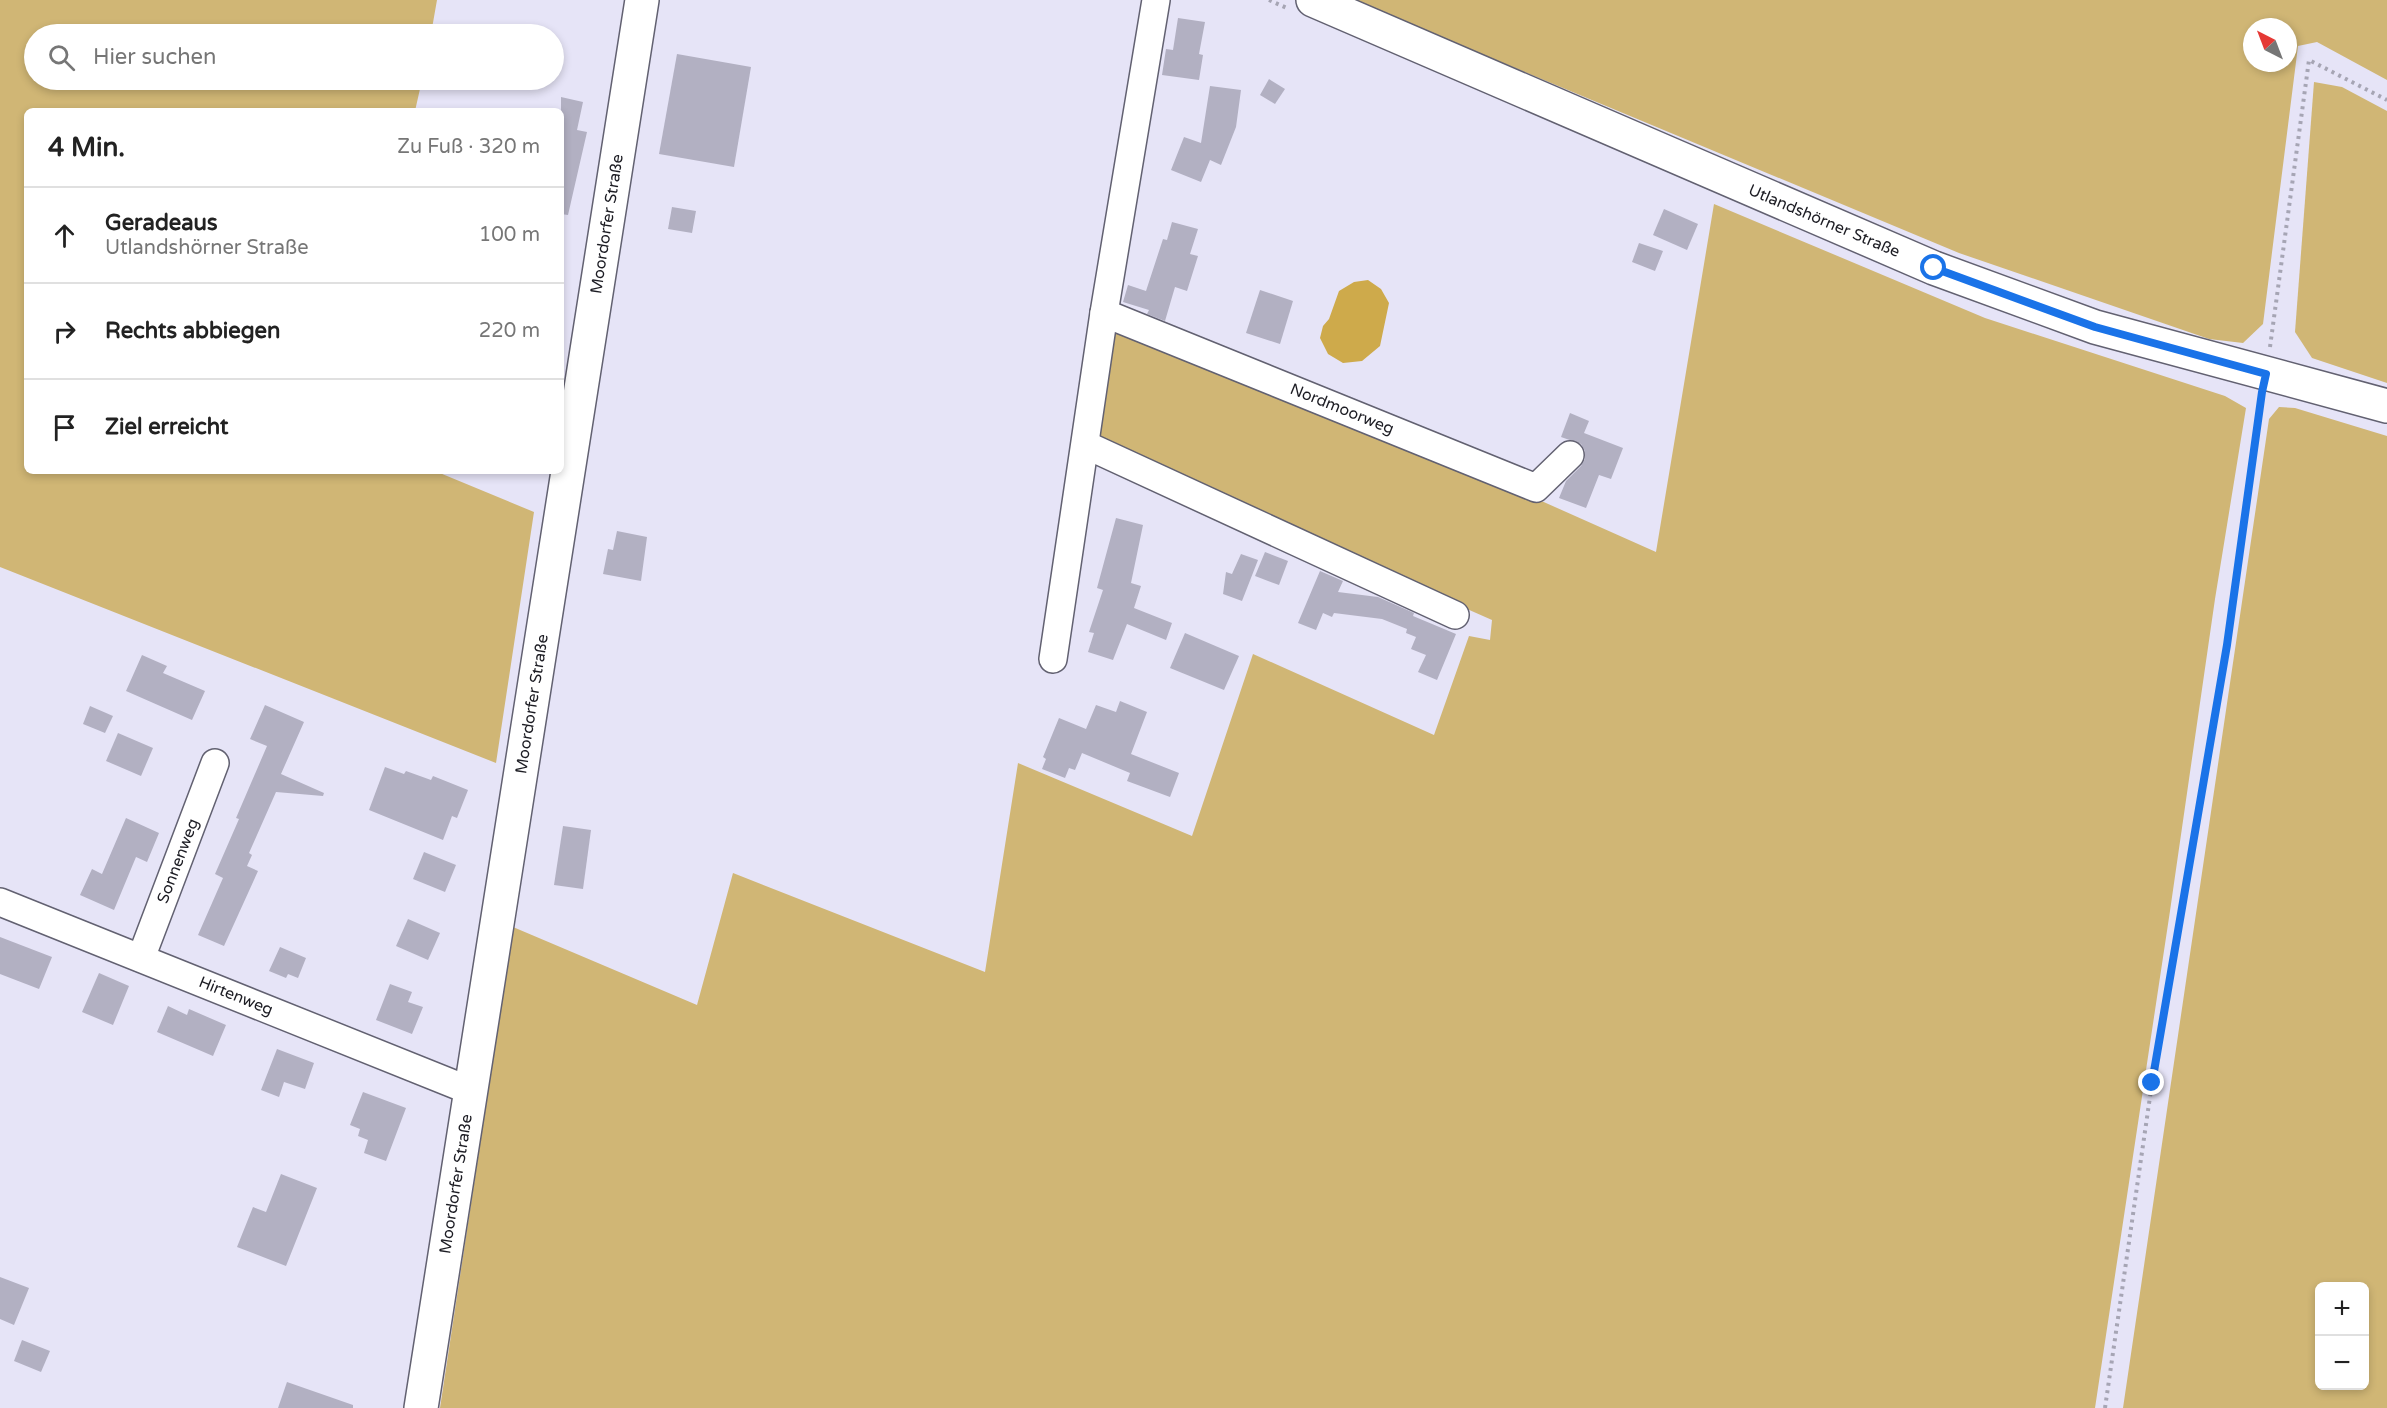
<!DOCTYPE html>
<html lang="de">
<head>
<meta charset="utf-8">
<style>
	:root { --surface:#fff; --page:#f2f2f2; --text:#222; --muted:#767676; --line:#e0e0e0 }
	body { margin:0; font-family:"Varela Round",sans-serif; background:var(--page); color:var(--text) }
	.controls { position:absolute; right:18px; bottom:18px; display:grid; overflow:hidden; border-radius:9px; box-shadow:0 3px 9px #0003 }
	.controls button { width:54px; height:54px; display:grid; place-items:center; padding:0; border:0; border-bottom:2px solid var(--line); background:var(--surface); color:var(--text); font:30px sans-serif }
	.compass { position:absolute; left:2243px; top:18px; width:54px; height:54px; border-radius:50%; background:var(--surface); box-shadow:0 3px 9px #0003; rotate:318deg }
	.stop { position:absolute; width:18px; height:18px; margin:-14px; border:4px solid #1a73e8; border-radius:50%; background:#fff }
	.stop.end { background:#1a73e8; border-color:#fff; box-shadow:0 2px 6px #0008 }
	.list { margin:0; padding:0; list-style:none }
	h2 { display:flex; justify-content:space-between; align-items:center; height:78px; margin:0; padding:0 24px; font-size:26px }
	h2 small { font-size:20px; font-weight:400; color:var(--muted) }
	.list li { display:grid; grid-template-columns:39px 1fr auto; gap:18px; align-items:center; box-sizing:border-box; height:96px; padding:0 24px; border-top:2px solid var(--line) }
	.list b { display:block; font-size:22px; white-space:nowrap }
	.list p { margin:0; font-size:20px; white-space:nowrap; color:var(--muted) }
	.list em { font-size:20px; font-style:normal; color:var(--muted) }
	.icon { flex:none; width:33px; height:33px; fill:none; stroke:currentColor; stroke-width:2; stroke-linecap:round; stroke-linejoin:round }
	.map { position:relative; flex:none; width:2387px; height:1408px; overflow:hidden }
	.search { position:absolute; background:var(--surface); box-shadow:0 3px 9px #0003; left:24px; top:24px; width:540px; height:66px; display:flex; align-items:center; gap:15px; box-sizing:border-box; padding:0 21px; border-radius:33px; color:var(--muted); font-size:22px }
	.panel { position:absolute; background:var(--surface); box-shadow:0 3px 9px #0003; left:24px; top:108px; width:540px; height:366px; border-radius:9px }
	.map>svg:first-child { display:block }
</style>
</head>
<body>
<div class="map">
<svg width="2387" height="1408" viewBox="0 0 2387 1408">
	<rect width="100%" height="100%" fill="#e6e4f7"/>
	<g fill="#d0b675" fill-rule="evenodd">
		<path d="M 0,0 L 437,0 L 431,34 L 34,34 L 34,80 L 422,80 L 415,111 L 27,111 L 27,471 L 435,471 L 534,512 L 496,763 L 0,567 Z"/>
		<path d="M 1352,0 L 2387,0 L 2387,80 L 2317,42 L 2298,46 L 2263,324 L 2243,343 L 2209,339 L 1959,253 ZM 2252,27 L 2288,27 L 2288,63 L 2252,63 Z"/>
		<path d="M 2314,82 L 2342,87 L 2387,111 L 2387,383 L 2312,358 L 2295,332 Z"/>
		<path d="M 1714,204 L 1985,318 L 2225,396 L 2246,408 L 2215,599 L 2170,911 L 2095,1408 L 440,1408 L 513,927 L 697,1005 L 733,873 L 985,972 L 1018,763 L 1192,836 L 1253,654 L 1434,735 L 1469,636 L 1490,640 L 1492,620 L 1098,446 L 1110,322 L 1528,495 L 1656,552 Z"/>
		<path d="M 2279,407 L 2295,408 L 2387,436 L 2387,1408 L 2123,1408 L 2269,419 ZM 2364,1286 L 2364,1386 L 2320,1386 L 2320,1286 Z"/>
	</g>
	<path fill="#ceaa4b" d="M 1368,280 L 1381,289 L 1389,303 L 1380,346 L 1362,361 L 1343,363 L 1328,354 L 1320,338 L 1323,326 L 1329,319 L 1339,291 L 1354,282 Z"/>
	<g fill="#b2b0c2">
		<path d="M 1178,18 L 1205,22 L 1199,54 L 1203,55 L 1199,80 L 1162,75 L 1166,49 L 1173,50 Z"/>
		<path d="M 677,54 L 751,67 L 734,167 L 659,154 Z"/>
		<path d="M 1269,79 L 1285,89 L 1275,104 L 1260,95 Z"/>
		<path d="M 1210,86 L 1241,90 L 1236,127 L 1221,165 L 1210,160 L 1201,182 L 1171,170 L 1184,137 L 1201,143 Z"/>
		<path d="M 561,97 L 583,102 L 577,130 L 587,132 L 568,215 L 561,214 Z"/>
		<path d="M 672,207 L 696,211 L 692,233 L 668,229 Z"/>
		<path d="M 1664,209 L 1698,224 L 1687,250 L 1653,235 Z"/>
		<path d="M 1172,222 L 1198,229 L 1190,254 L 1198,256 L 1187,291 L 1175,287 L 1165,321 L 1147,314 L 1149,310 L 1123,302 L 1128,285 L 1146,291 L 1163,239 L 1167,240 Z"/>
		<path d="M 1639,243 L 1663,251 L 1655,271 L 1632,262 Z"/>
		<path d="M 1260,290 L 1293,301 L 1280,344 L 1246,333 Z"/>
		<path d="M 1570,413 L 1589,421 L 1584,433 L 1623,448 L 1611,479 L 1599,475 L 1586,508 L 1559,498 L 1566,481 L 1581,466 L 1585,459 L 1585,451 L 1581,444 L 1561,437 Z"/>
		<path d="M 1116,518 L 1143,525 L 1131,583 L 1141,586 L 1134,608 L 1172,623 L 1166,640 L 1127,624 L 1113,660 L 1088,652 L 1094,633 L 1089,632 L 1103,590 L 1097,588 Z"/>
		<path d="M 617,531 L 647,537 L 641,581 L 603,574 L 608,549 L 613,550 Z"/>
		<path d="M 1265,552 L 1288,561 L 1279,585 L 1255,576 Z"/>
		<path d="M 1241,554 L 1258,560 L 1242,601 L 1223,594 L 1226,572 L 1232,574 Z"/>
		<path d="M 1320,571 L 1343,581 L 1338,592 L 1378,597 L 1414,613 L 1413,616 L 1456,634 L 1437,680 L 1418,672 L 1426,655 L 1411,649 L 1416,637 L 1406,633 L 1407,629 L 1382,619 L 1334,613 L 1332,617 L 1323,613 L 1316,630 L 1298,623 Z"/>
		<path d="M 1185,633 L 1239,656 L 1224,690 L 1170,668 Z"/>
		<path d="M 142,655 L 167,666 L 163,673 L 205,691 L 192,720 L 126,691 Z"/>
		<path d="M 1120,701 L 1147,712 L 1131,754 L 1179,773 L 1170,797 L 1127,781 L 1130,773 L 1082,753 L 1075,770 L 1069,768 L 1065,778 L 1042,769 L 1046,759 L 1043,757 L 1059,718 L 1086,729 L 1096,705 L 1116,712 Z"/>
		<path d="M 265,705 L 304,722 L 281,774 L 324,793 L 323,796 L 276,792 L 249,853 L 252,855 L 247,866 L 258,871 L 224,946 L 198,935 L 223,878 L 215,874 L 239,819 L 236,818 L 267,746 L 250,739 Z"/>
		<path d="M 90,706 L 113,716 L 105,733 L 83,724 Z"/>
		<path d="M 118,733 L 153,748 L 141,776 L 106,761 Z"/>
		<path d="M 385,767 L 404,774 L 406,771 L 431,780 L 433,776 L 468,790 L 457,818 L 452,816 L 443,840 L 369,810 Z"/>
		<path d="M 126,818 L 159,833 L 147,862 L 136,857 L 114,910 L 80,895 L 92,869 L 102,874 Z"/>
		<path d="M 563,826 L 591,830 L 583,889 L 554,885 Z"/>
		<path d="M 424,852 L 456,865 L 445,892 L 413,879 Z"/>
		<path d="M 408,919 L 440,933 L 428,960 L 396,946 Z"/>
		<path d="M 0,937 L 52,957 L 39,989 L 0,974 Z"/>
		<path d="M 280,947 L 306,958 L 298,978 L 288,974 L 286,978 L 269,971 Z"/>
		<path d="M 99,973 L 129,986 L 113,1025 L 82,1012 Z"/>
		<path d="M 390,984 L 412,992 L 408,1002 L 423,1007 L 412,1034 L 376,1020 Z"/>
		<path d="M 168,1006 L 187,1015 L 189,1009 L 226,1025 L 213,1056 L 157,1032 Z"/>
		<path d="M 277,1049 L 314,1063 L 305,1089 L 284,1082 L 279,1097 L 261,1090 Z"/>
		<path d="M 363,1092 L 406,1108 L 386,1161 L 364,1153 L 368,1140 L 358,1136 L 360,1129 L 350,1125 Z"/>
		<path d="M 281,1174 L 317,1188 L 286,1266 L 237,1247 L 253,1207 L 266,1212 Z"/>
		<path d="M 0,1277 L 29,1288 L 14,1325 L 0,1319 Z"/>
		<path d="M 22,1340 L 50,1351 L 41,1372 L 14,1361 Z"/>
		<path d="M 287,1382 L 353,1405 L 353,1408 L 278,1408 Z"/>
	</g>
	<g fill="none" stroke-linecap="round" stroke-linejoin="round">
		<defs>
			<g id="minor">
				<path d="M 1104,313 L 1536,488 L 1570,455"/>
				<path d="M 1086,445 L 1455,615"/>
				<path d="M 1053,659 L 1104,313 L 1156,0"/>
				<path d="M 0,902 L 471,1091"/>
				<path d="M 141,958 L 215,763"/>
			</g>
			<g id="tertiary">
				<path d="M 1313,0 L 1934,268 L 2095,327 L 2387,406"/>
				<path d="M 421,1408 L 642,0"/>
			</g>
		</defs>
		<use href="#minor" stroke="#626171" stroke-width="30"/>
		<use href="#tertiary" stroke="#626171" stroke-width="36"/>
		<g stroke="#a6a5b4" stroke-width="4" stroke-dasharray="3 4.5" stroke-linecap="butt">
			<path d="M 1269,0 L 1289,9"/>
			<path d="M 2270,347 L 2309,60 L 2387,100"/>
			<path d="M 2105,1408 L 2152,1083 L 2227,645 L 2261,398"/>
		</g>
		<use href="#minor" stroke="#fff" stroke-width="27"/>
		<use href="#tertiary" stroke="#fff" stroke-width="33"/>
	</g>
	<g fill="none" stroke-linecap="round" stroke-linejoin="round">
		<path stroke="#1a73e8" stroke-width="8" d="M 1934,268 L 2095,327 L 2266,374 L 2262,392 L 2227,645 L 2152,1083"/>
	</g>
	<g text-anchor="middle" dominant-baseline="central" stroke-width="4.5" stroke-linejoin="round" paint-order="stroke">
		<g font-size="16" fill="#1c1c23" stroke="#fff">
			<text transform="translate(1824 221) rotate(23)">Utlandshörner Straße</text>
			<text transform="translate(607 224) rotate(-81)">Moordorfer Straße</text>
			<text transform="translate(1342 409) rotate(22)">Nordmoorweg</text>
			<text transform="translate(532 704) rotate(-81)">Moordorfer Straße</text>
			<text transform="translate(178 861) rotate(-69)">Sonnenweg</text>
			<text transform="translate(236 996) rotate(22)">Hirtenweg</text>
			<text transform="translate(456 1184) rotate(-81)">Moordorfer Straße</text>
		</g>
	</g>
</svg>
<div class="controls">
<button>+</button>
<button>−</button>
</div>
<svg class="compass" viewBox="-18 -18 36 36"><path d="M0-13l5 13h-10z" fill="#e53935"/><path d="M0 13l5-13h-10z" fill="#767676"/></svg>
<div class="stop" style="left:1934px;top:268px"></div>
<div class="stop end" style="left:2152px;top:1083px"></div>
<div class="search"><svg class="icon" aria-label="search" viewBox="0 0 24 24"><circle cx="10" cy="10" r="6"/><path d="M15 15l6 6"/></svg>Hier suchen</div>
<section class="panel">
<h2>4 Min.<small>Zu Fuß · 320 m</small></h2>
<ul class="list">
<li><svg class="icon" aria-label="ahead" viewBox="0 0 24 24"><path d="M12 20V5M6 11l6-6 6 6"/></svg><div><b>Geradeaus</b><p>Utlandshörner Straße</p></div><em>100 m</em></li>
<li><svg class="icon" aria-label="right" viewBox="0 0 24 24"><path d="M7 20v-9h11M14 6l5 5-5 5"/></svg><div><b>Rechts abbiegen</b></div><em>220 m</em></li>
<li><svg class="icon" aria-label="arrive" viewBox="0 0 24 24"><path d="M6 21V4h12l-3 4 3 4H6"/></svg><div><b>Ziel erreicht</b></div></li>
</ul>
</section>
</div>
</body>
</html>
